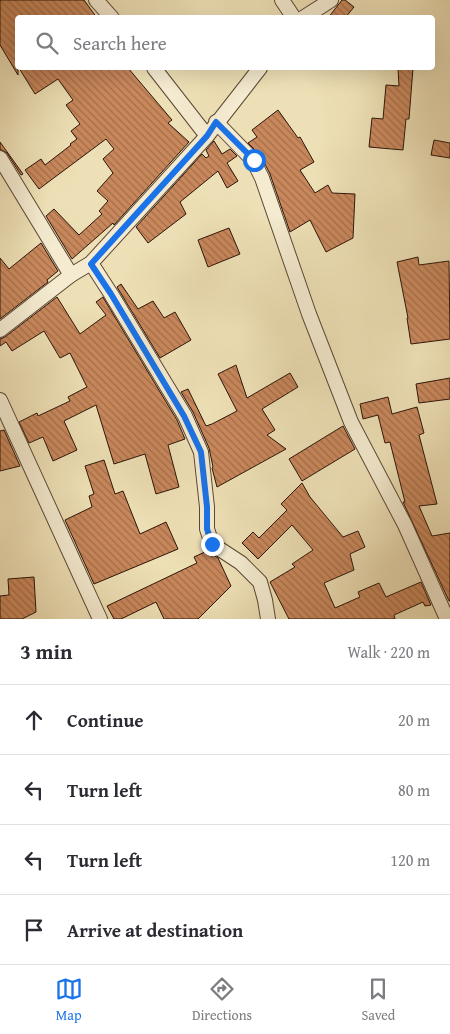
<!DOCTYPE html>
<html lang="en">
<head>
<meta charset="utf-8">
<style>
	:root { --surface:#fff; --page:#f7f7f7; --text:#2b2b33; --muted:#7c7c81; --line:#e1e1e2; --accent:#1a73e8 }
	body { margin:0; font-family:"Gentium Book Plus",serif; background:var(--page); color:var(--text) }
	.stop { position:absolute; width:15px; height:15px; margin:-11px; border:4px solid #1a73e8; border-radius:50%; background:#fff }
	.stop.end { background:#1a73e8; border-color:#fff; box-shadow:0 1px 5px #0008 }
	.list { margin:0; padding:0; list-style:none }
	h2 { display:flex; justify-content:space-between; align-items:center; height:65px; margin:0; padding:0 20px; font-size:21px }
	h2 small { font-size:16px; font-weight:400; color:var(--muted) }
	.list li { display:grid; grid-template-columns:32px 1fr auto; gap:15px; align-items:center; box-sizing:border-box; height:70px; padding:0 20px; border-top:1px solid var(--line) }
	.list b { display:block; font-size:19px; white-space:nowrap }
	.list em { font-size:16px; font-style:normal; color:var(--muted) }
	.icon { flex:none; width:28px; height:28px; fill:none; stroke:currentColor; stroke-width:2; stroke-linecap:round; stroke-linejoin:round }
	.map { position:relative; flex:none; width:450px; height:619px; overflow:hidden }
	.search { position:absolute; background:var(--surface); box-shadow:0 5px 20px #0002; left:15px; right:15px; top:15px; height:55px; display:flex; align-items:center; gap:12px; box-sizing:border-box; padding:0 18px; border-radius:5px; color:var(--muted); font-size:19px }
	.sheet { height:345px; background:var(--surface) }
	nav { display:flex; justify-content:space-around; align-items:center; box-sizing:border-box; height:70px; border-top:1px solid var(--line); background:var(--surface); font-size:14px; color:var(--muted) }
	nav a { display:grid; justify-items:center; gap:2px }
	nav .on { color:var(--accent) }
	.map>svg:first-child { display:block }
</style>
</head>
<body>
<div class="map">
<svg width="450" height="619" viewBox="0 0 450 619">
	<defs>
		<pattern id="building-back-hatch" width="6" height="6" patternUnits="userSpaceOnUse" patternTransform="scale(1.25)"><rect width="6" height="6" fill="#c9885c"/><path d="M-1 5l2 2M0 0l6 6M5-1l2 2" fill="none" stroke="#a36e4a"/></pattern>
	</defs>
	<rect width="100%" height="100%" fill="#eee0b6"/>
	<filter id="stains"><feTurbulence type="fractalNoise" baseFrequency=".004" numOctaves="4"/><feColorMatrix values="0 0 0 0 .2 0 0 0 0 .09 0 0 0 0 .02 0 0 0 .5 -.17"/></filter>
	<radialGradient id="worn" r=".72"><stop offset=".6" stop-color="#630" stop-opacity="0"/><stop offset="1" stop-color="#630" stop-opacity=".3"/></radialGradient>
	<g fill="url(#building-back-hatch)" stroke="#2b1409">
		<path d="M 0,0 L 84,0 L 97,18 L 18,18 L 18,75 L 0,45 Z"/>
		<path d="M 342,0 L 345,0 L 354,7 L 345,18 L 328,18 Z"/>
		<path d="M 19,68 L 128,68 L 172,120 L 168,123 L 189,142 L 114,225 L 113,223 L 72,259 L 46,216 L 54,209 L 79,235 L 102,214 L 99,211 L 108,201 L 97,191 L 113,173 L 103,159 L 114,149 L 106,139 L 39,189 L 25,170 L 41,159 L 45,165 L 71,145 L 70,144 L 77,139 L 71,131 L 80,124 L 66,105 L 73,100 L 58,79 L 35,94 Z"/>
		<path d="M 398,68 L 413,68 L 409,119 L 406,119 L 403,150 L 369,147 L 372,118 L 383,119 L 386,85 L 399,86 Z"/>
		<path d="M 278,110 L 298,138 L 300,137 L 314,162 L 300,170 L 315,193 L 328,185 L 332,193 L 355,194 L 353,238 L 326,252 L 310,220 L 290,232 L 270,174 L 261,156 L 248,143 L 257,137 L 252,130 Z"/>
		<path d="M 434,140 L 450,143 L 450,158 L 431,155 Z"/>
		<path d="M 214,141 L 222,154 L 230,149 L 237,156 L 227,163 L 238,181 L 227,188 L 218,171 L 180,202 L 186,214 L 148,243 L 136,227 L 202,154 L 206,158 L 209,156 L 206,150 Z"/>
		<path d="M 0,142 L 23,174 L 21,175 L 7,153 L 0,149 Z"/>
		<path d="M 229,228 L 240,254 L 208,267 L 198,240 Z"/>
		<path d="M 41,243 L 58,271 L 47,280 L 48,282 L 0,319 L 0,258 L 9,269 Z"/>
		<path d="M 418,257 L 419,265 L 449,261 L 450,339 L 411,344 L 407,318 L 408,318 L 397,262 Z"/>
		<path d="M 121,284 L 138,309 L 153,301 L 164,318 L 175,312 L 191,340 L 160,358 L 117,287 Z"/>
		<path d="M 57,297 L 80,334 L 106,315 L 96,302 L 103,297 L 104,299 L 177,420 L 185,439 L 168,445 L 179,487 L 156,494 L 145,454 L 114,464 L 96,405 L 64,421 L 77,450 L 53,461 L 43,437 L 29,443 L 19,422 L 37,413 L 38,416 L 70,401 L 68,397 L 87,387 L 70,353 L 60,358 L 44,331 L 12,351 L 6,342 L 0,346 L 0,339 L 5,337 Z"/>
		<path d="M 236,365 L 247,398 L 290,373 L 298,387 L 262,409 L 275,430 L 267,435 L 286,449 L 217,487 L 212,468 L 213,467 L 209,448 L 193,412 L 181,392 L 188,389 L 206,426 L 212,424 L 237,411 L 218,374 Z"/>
		<path d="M 450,378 L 450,399 L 419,403 L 416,384 Z"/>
		<path d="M 388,397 L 392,414 L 417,407 L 424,433 L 419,435 L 437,504 L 419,506 L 432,536 L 450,533 L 450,601 L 449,601 L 403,502 L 405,502 L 390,442 L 385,443 L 378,415 L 363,419 L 360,404 Z"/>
		<path d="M 343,426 L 355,449 L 302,481 L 289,459 Z"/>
		<path d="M 4,430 L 20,466 L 0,471 L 0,431 Z"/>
		<path d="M 104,460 L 115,494 L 123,491 L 140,534 L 166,522 L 178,549 L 94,584 L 65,520 L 92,507 L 89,496 L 94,494 L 85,466 Z"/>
		<path d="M 302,483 L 310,497 L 343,537 L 358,531 L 365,547 L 350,554 L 354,570 L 324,583 L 335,608 L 360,597 L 358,592 L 379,583 L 386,597 L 421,582 L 431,605 L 425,606 L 423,602 L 394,615 L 395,619 L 289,619 L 270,582 L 295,567 L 292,564 L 313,550 L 292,525 L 258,559 L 242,543 L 253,532 L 259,538 L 287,510 L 281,504 Z"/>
		<path d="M 207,551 L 218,558 L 231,586 L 198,619 L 164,619 L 156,602 L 121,619 L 114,619 L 107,606 L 197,563 L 194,557 Z"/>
		<path d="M 34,577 L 36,612 L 22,619 L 0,619 L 0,596 L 9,595 L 8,579 Z"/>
	</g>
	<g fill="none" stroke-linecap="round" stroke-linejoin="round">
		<defs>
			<g id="minor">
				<path d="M 96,0 L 112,18"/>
				<path d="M 282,0 L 294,18"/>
				<path d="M 303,18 L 331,0"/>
				<path d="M 154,68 L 207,136"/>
				<path d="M 216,122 L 253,160 L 262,178 L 309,314 L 351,422 L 405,525 L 447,619"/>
				<path d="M 0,158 L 71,275"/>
				<path d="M 91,263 L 111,294 L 185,416 L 201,452 L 207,507 L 207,529 L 212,544 L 241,563 L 260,582 L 265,600 L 268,619"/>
				<path d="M 0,330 L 71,275 L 91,263 L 207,136 L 260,68"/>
				<path d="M 0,400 L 100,619"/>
			</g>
		</defs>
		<use href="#minor" stroke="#5c4734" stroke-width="16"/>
		<use href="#minor" stroke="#f4ebd0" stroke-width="14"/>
	</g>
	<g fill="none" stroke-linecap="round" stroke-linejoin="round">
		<path stroke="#1a73e8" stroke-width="6" d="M 212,544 L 207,529 L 207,507 L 201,452 L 184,416 L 111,294 L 91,264 L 207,136 L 216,122 L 254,160"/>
	</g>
	<rect width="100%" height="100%" filter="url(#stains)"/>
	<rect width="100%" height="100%" fill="url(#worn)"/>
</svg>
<div class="stop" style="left:254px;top:160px"></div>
<div class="stop end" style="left:212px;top:544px"></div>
<div class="search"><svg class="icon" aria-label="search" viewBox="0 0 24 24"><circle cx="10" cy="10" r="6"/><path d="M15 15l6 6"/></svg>Search here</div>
</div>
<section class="sheet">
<h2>3 min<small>Walk · 220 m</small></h2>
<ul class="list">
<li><svg class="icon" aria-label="ahead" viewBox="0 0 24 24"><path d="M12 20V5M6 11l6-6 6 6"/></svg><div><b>Continue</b></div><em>20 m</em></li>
<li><svg class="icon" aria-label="left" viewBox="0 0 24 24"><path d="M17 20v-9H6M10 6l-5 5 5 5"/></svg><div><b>Turn left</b></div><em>80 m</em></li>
<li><svg class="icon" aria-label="left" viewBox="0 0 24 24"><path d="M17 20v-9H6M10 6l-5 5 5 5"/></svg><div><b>Turn left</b></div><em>120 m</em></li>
<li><svg class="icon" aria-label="arrive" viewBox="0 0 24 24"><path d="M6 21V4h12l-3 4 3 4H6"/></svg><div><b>Arrive at destination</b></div></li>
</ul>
</section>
<nav>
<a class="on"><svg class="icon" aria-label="map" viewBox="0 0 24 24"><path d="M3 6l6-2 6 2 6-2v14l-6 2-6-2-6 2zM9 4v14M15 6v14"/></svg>Map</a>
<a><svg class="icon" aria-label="directions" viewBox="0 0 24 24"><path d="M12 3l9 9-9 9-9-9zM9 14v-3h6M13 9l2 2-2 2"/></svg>Directions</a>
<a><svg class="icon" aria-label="saved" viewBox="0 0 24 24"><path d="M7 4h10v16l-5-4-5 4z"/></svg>Saved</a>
</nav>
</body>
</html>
